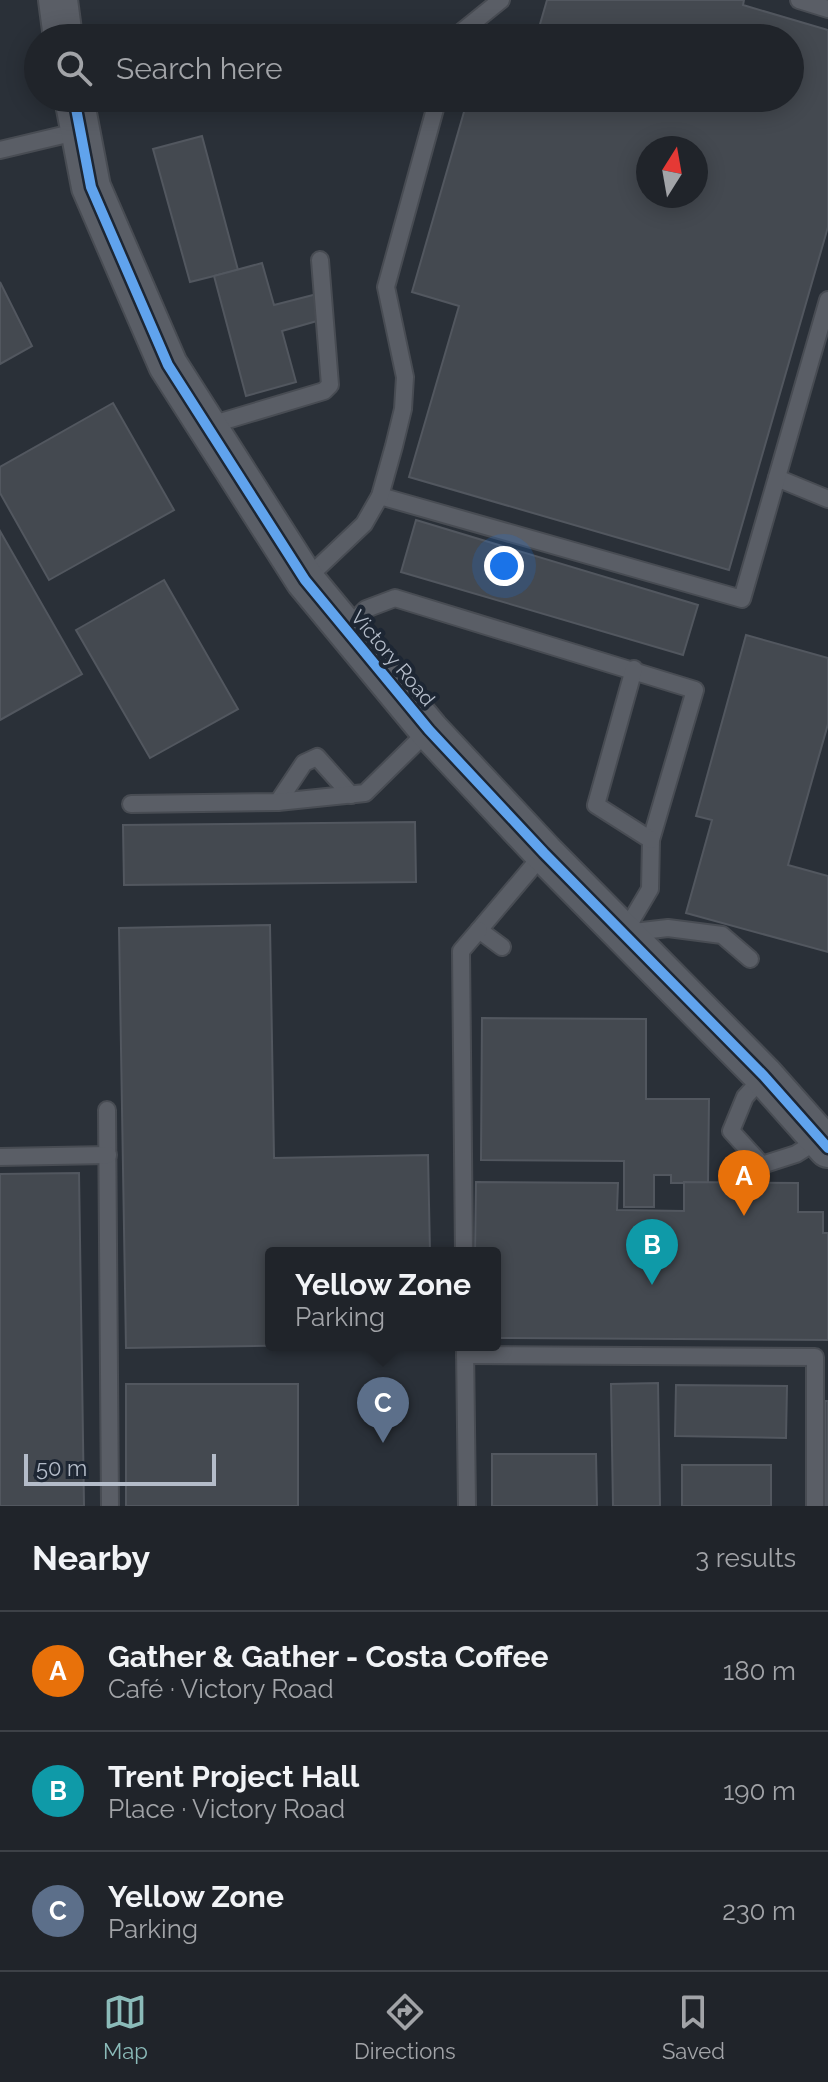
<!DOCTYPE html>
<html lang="en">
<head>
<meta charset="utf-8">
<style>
	:root { --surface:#20242a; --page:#282c32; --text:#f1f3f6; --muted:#a2a4a8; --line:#3d4147; --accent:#8bbbb9 }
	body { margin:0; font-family:Raleway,sans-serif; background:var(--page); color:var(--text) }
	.compass { position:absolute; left:636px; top:136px; width:72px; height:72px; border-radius:50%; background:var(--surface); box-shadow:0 4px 20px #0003; rotate:11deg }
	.scale { position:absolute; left:24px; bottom:20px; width:192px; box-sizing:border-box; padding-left:8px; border:4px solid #b4bcc9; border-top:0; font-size:22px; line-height:28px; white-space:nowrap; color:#b4bcc9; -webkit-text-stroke:6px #1d2633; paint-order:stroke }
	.you { position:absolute; left:504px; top:566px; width:28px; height:28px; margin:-20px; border:6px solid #fff; border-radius:50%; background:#1a73e8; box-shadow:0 0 0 12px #1a73e833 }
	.badge { display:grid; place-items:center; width:52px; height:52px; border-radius:50%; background:var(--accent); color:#fff; font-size:26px; font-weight:700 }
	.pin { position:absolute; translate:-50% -66px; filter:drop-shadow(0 2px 4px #0008) }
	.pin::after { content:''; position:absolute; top:42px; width:28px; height:24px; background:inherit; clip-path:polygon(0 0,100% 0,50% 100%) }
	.popup { position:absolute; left:265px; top:1247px; width:236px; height:104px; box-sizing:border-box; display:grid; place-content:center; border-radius:8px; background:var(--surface); filter:drop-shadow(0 2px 6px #0005); font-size:26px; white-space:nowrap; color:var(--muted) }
	.popup b { font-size:30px; color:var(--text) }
	.popup::after { content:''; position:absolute; left:50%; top:100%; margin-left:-16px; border:16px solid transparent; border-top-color:var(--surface) }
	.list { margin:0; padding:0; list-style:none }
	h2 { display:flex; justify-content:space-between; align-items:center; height:104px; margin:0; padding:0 32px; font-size:34px }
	h2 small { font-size:26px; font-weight:400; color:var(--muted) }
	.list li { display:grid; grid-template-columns:52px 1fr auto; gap:24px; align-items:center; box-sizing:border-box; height:120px; padding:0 32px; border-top:2px solid var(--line) }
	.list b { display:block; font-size:30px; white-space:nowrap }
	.list p { margin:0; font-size:26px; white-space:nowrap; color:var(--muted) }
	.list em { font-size:26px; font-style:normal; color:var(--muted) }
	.icon { flex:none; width:44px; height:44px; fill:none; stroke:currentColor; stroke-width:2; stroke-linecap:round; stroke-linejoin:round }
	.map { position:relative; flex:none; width:828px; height:1506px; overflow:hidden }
	.search { position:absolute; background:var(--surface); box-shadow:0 4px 20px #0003; left:24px; right:24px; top:24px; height:88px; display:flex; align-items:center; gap:20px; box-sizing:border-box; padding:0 28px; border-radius:44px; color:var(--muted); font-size:30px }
	.sheet { height:464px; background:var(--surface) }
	nav { display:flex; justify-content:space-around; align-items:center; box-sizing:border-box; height:112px; border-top:2px solid var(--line); background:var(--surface); font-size:22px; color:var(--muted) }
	nav a { display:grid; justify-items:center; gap:4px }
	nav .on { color:var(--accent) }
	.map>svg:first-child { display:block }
</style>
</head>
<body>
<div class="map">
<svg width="828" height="1506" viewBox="0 0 828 1506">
	<rect width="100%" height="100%" fill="#2a3038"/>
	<g fill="#444950" stroke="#52575f" stroke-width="2" fill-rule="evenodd">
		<path d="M 547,0 L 744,0 L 743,5 L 828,30 L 828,227 L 729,570 L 409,477 L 459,306 L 412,292 L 468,98 L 790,98 L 790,38 L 536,38 ZM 648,148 L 696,148 L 696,196 L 648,196 Z"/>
		<path d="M 202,136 L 238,270 L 190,282 L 153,149 Z"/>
		<path d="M 262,263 L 274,305 L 317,294 L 324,319 L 282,331 L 296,382 L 246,396 L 214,276 Z"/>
		<path d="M 0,282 L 32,346 L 0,364 Z"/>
		<path d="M 113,403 L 174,510 L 49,580 L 0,493 L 0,467 Z"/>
		<path d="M 416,520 L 698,605 L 683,655 L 401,572 Z"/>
		<path d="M 0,531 L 82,674 L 0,720 Z"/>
		<path d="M 164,580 L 238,709 L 150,758 L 76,630 Z"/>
		<path d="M 746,635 L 828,658 L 828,724 L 788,865 L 828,876 L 828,952 L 686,913 L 712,820 L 696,816 Z"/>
		<path d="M 415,822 L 416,882 L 124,885 L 123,825 Z"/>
		<path d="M 270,925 L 274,1158 L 428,1155 L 430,1253 L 271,1253 L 271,1345 L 311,1345 L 126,1348 L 119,928 Z"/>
		<path d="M 482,1018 L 646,1019 L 646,1099 L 709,1099 L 708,1183 L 671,1183 L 671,1175 L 654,1175 L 654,1207 L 624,1207 L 624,1161 L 481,1160 Z"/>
		<path d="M 79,1173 L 84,1506 L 0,1506 L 0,1174 Z"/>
		<path d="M 476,1182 L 618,1183 L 617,1210 L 684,1211 L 684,1182 L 798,1183 L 798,1212 L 823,1212 L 823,1233 L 828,1233 L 828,1340 L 495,1338 L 495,1253 L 475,1253 Z"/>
		<path d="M 658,1383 L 660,1506 L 613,1506 L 611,1384 Z"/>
		<rect x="126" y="1384" width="172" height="122"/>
		<path d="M 676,1385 L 787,1386 L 786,1438 L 675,1436 Z"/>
		<path d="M 825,1401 L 828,1401 L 828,1506 L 826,1506 Z"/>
		<path d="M 492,1454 L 596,1454 L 597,1506 L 492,1506 Z"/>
		<rect x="682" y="1465" width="89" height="41"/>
	</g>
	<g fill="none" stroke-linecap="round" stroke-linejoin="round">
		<defs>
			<g id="service">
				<path d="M 799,0 L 828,9"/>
				<path d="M 454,38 L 501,0"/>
				<path d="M 0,150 L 80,131"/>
				<path d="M 207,426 L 324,391 L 330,385 L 320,260"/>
				<path d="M 777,478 L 828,499"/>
				<path d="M 380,496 L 742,599 L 828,300"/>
				<path d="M 305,580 L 364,524 L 380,496 L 394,446 L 403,409 L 405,377 L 386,287 L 438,98"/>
				<path d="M 346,629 L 366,609 L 395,598 L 695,690 L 651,840 L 650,889 L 624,933"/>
				<path d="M 634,669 L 596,805 L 651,840"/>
				<path d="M 278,802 L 304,763 L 317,757 L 351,795"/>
				<path d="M 131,804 L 278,802 L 365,793 L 429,730"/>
				<path d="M 625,933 L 668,928 L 722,935 L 750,959"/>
				<path d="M 502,947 L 479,930 L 544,853"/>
				<path d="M 764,1076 L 745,1097 L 731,1131 L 762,1165 L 796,1154 L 820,1139"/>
				<path d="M 107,1110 L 110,1506"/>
				<path d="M 0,1157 L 108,1155"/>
				<path d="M 464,1253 L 461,951 L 479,930"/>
				<path d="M 465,1347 L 467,1506"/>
				<path d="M 465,1355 L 815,1357 L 815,1506"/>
			</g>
			<g id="tertiary">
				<path d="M 58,0 L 63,38"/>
				<path d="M 74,98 L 91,187 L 168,365 L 305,580 L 429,730 L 544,853 L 764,1076 L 828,1148"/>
			</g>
		</defs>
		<use href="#service" stroke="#484c53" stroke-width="20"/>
		<use href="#tertiary" stroke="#484c53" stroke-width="42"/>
		<use href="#service" stroke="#5a5e66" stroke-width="16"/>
		<use href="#tertiary" stroke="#5a5e66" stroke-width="38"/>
		<defs>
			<path id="cycleway" d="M 74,98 L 91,187 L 168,365 L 305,580 L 429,730 L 544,853 L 764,1076 L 828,1148"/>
		</defs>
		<use href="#cycleway" stroke="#1d2633" stroke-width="15"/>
		<use href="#cycleway" stroke="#60a3ed" stroke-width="10"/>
	</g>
	<g text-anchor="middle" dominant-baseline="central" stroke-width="8" stroke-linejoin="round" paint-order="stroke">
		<g font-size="20" fill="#b4bcc9" stroke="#1d2633">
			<text transform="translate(393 658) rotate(50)">Victory Road</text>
		</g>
	</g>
</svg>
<svg class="compass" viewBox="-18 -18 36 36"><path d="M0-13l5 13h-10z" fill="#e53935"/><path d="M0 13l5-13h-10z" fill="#a2a4a8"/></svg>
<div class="scale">50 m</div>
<div class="you"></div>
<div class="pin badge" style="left:744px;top:1216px;background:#e8710a">A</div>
<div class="pin badge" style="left:652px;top:1285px;background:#0f9aa8">B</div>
<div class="pin badge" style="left:383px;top:1443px;background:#5c6f8a">C</div>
<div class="popup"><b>Yellow Zone</b>Parking</div>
<div class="search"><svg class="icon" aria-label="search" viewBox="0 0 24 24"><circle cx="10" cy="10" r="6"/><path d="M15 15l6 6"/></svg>Search here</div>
</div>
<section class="sheet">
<h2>Nearby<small>3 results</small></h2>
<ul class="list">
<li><span class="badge" style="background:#e8710a">A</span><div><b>Gather &amp; Gather - Costa Coffee</b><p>Café · Victory Road</p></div><em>180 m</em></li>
<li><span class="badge" style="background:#0f9aa8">B</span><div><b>Trent Project Hall</b><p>Place · Victory Road</p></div><em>190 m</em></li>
<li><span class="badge" style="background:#5c6f8a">C</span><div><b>Yellow Zone</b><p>Parking</p></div><em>230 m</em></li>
</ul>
</section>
<nav>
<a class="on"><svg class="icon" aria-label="map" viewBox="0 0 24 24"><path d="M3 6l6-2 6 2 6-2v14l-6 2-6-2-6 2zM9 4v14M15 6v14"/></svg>Map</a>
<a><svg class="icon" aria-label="directions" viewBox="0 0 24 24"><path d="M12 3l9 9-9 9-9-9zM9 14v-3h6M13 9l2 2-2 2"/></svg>Directions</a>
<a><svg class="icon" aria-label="saved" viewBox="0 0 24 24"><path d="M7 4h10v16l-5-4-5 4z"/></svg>Saved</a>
</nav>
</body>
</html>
